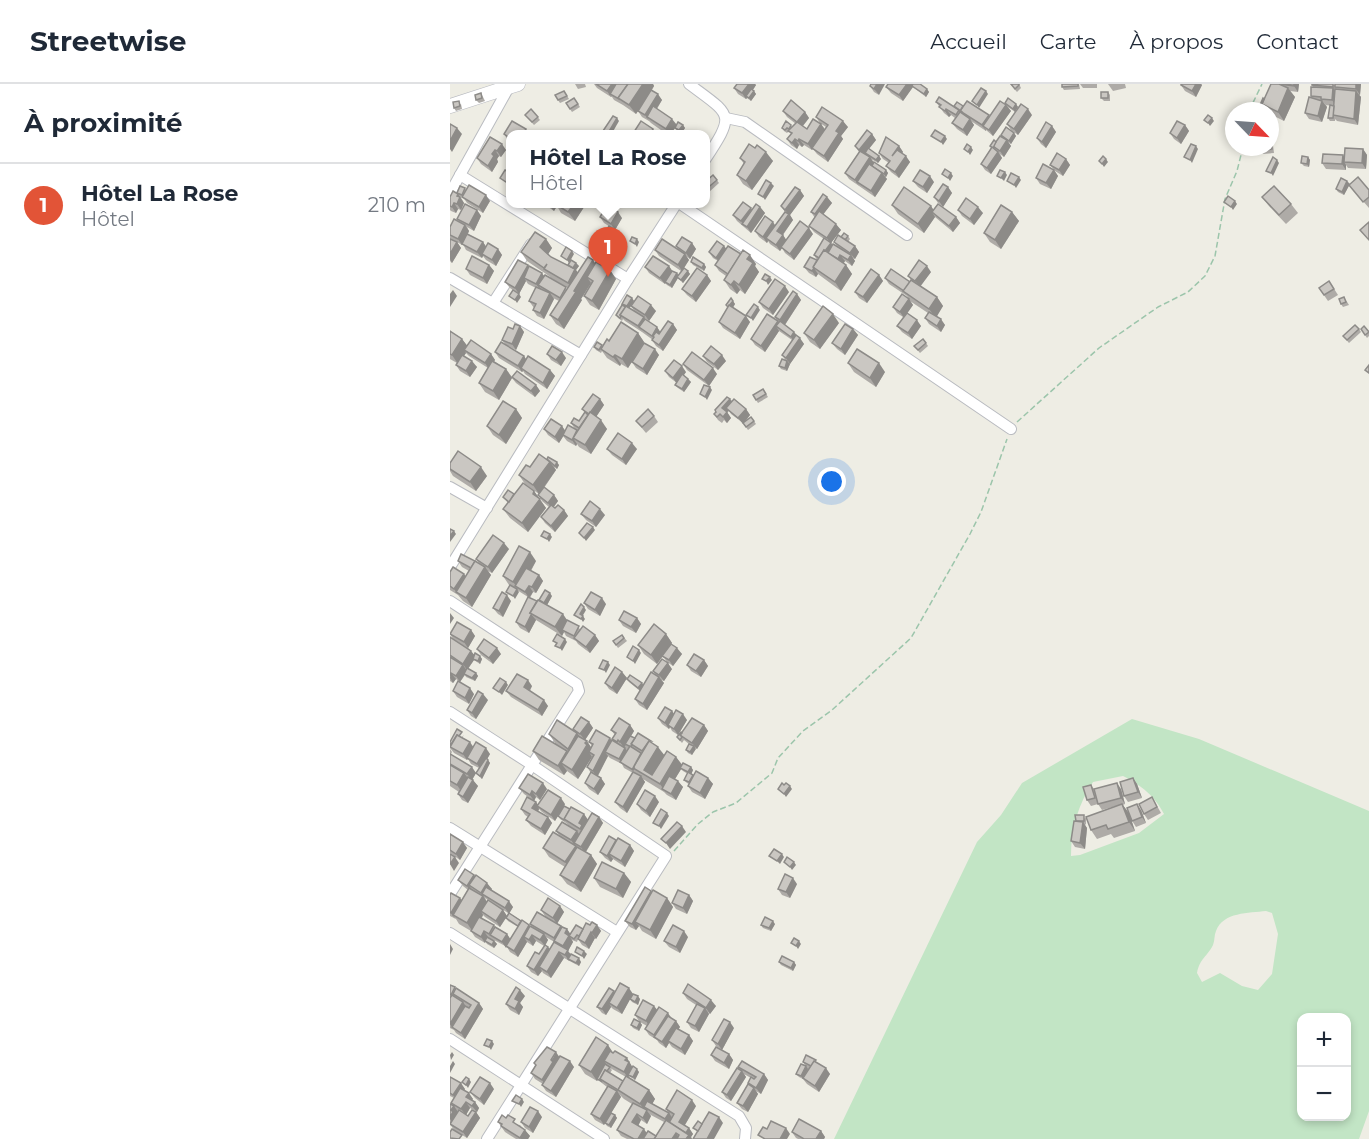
<!DOCTYPE html>
<html lang="fr">
<head>
<meta charset="utf-8">
<style>
	:root { --surface:#fff; --page:#f6f6f7; --text:#1f2937; --muted:#747a83; --line:#e0e1e3; --accent:#e25437 }
	body { margin:0; font-family:Montserrat,sans-serif; background:var(--page); color:var(--text) }
	.controls { position:absolute; right:18px; bottom:18px; display:grid; overflow:hidden; border-radius:12px; box-shadow:0 3px 9px #0003 }
	.controls button { width:54px; height:54px; display:grid; place-items:center; padding:0; border:0; border-bottom:2px solid var(--line); background:var(--surface); color:var(--text); font:30px sans-serif }
	.compass { position:absolute; left:775px; top:18px; width:54px; height:54px; border-radius:50%; background:var(--surface); box-shadow:0 3px 9px #0003; rotate:115deg }
	.you { position:absolute; left:382px; top:398px; width:21px; height:21px; margin:-15px; border:4px solid #fff; border-radius:50%; background:#1a73e8; box-shadow:0 0 0 9px #1a73e833 }
	.badge { display:grid; place-items:center; width:39px; height:39px; border-radius:50%; background:var(--accent); color:#fff; font-size:20px; font-weight:700 }
	.pin { position:absolute; translate:-50% -50px; filter:drop-shadow(0 2px 3px #0008) }
	.pin::after { content:''; position:absolute; top:32px; width:21px; height:18px; background:inherit; clip-path:polygon(0 0,100% 0,50% 100%) }
	.popup { position:absolute; left:56px; top:46px; width:204px; height:78px; box-sizing:border-box; display:grid; place-content:center; border-radius:12px; background:var(--surface); filter:drop-shadow(0 2px 4px #0005); font-size:20px; white-space:nowrap; color:var(--muted) }
	.popup b { font-size:22px; color:var(--text) }
	.popup::after { content:''; position:absolute; left:50%; top:100%; margin-left:-12px; border:12px solid transparent; border-top-color:var(--surface) }
	.list { margin:0; padding:0; list-style:none }
	h2 { display:flex; justify-content:space-between; align-items:center; height:78px; margin:0; padding:0 24px; font-size:26px }
	h2 small { font-size:20px; font-weight:400; color:var(--muted) }
	.list li { display:grid; grid-template-columns:39px 1fr auto; gap:18px; align-items:center; box-sizing:border-box; height:84px; padding:0 24px; border-top:2px solid var(--line) }
	.list b { display:block; font-size:22px; white-space:nowrap }
	.list p { margin:0; font-size:20px; white-space:nowrap; color:var(--muted) }
	.list em { font-size:20px; font-style:normal; color:var(--muted) }
	.map { position:relative; flex:none; width:919px; height:1055px; overflow:hidden }
	header { display:flex; align-items:center; gap:36px; box-sizing:border-box; height:84px; padding:0 30px; background:var(--surface); border-bottom:2px solid var(--line) }
	header strong { font-size:28px }
	nav { display:flex; gap:33px; margin-inline-start:auto; font-size:21px }
	main { display:flex }
	aside { flex:1; background:var(--surface) }
	.map>svg:first-child { display:block }
</style>
</head>
<body>
<header>
<strong>Streetwise</strong>
<nav><a>Accueil</a><a>Carte</a><a>À propos</a><a>Contact</a></nav>
</header>
<main>
<aside>
<h2>À proximité<small></small></h2>
<ul class="list">
<li><span class="badge">1</span><div><b>Hôtel La Rose</b><p>Hôtel</p></div><em>210 m</em></li>
</ul>
</aside>
<div class="map">
<svg width="919" height="1055" viewBox="0 0 919 1055">
	<rect width="100%" height="100%" fill="#eeede4"/>
	<path fill="#c2e5c5" fill-rule="evenodd" d="M 682,635 L 749,655 L 919,727 L 919,1027 L 909,1055 L 384,1055 L 527,758 L 551,731 L 572,699 ZM 673,692 C 692,702 704,711 714,730 L 689,749 L 630,771 L 621,772 C 621,744 628,721 643,698 ZM 816,827 L 822,829 L 828,850 L 822,890 L 808,906 L 792,902 L 770,889 L 752,898 L 747,889 C 750,874 757,873 763,861 C 765,856 764,851 766,847 C 773,828 799,829 816,827 ZM 852,934 L 896,934 L 896,1032 L 852,1032 Z"/>
	<g fill="none" stroke-linecap="round" stroke-linejoin="round">
		<defs>
			<g id="street">
				<path d="M 239,0 C 282,32 286,29 255,76"/>
				<path d="M 276,34 L 295,38 L 457,151"/>
				<path d="M 10,91 L 178,195"/>
				<path d="M 0,109 L 59,3"/>
				<path d="M 229,119 L 561,345"/>
				<path d="M 0,194 L 131,271"/>
				<path d="M 43,219 L 81,160"/>
				<path d="M 0,403 L 37,424"/>
				<path d="M 0,483 L 178,195 L 227,119"/>
				<path d="M 0,517 L 127,600 L 129,607 L 0,810"/>
				<path d="M 0,628 L 82,681 L 216,772 L 37,1055"/>
				<path d="M 0,744 L 167,848"/>
				<path d="M 0,849 L 289,1032 L 296,1044 L 295,1055"/>
				<path d="M 0,955 L 154,1055"/>
			</g>
			<path id="secondary" d="M 0,22 L 68,0"/>
		</defs>
		<use href="#street" stroke="#b9bbc0" stroke-width="12"/>
		<use href="#secondary" stroke="#b8bac0" stroke-width="15"/>
		<g stroke="#9cc5ab" stroke-width="1.5" stroke-dasharray="6 3" stroke-linecap="butt">
			<path d="M 799,27 L 812,0"/>
			<path d="M 567,338 L 649,264 L 708,223 L 738,208 L 755,192 L 765,172 L 775,115 L 787,87 L 793,63"/>
			<path d="M 224,767 L 248,740 L 263,728 L 286,719 L 322,689 L 328,674 L 353,647 L 382,626 L 461,554 L 520,450 L 531,428 L 557,355"/>
		</g>
		<use href="#street" stroke="#fff" stroke-width="10"/>
		<use href="#secondary" stroke="#fff" stroke-width="14"/>
	</g>
	<g fill="#aeaba7" fill-rule="evenodd">
		<path d="M 125,0 L 135,0 L 136,3 L 128,5 Z"/>
		<path d="M 144,0 L 203,0 L 204,2 L 202,6 L 212,16 L 207,25 L 226,41 L 233,41 L 235,44 L 231,50 L 227,47 L 225,44 L 220,51 L 218,51 L 201,39 L 199,37 L 192,33 L 188,27 L 186,30 L 173,21 L 164,16 L 162,13 L 161,13 L 147,4 Z"/>
		<path d="M 287,0 L 305,0 L 306,1 L 303,6 L 306,10 L 301,17 L 297,14 L 296,15 L 288,10 L 284,4 Z"/>
		<path d="M 421,0 L 429,11 L 424,8 L 420,2 Z"/>
		<path d="M 470,0 L 477,5 L 479,8 L 476,13 L 463,3 L 453,17 L 441,9 L 436,3 Z"/>
		<path d="M 560,0 L 569,0 L 571,4 L 567,8 Z"/>
		<path d="M 612,0 L 629,0 L 630,5 L 614,6 L 612,3 Z"/>
		<path d="M 630,0 L 647,0 L 647,4 L 633,4 Z"/>
		<path d="M 658,0 L 675,0 L 676,4 L 663,7 Z"/>
		<path d="M 731,0 L 751,0 L 752,1 L 746,13 L 735,7 L 731,1 Z"/>
		<path d="M 821,0 L 849,0 L 848,8 L 840,7 L 845,13 L 834,37 L 820,30 L 820,27 L 817,27 L 812,24 L 810,21 L 814,15 Z"/>
		<path d="M 911,0 L 910,11 L 909,11 L 911,13 L 908,41 L 887,37 L 885,35 L 885,37 L 880,37 L 878,34 L 884,22 L 875,21 L 874,19 L 877,23 L 872,38 L 859,35 L 855,29 L 862,14 L 861,12 L 863,3 L 862,1 Z"/>
		<path d="M 114,7 L 119,15 L 110,19 L 108,16 Z"/>
		<path d="M 658,8 L 660,11 L 660,17 L 654,17 L 651,14 Z"/>
		<path d="M 31,9 L 35,17 L 29,19 L 26,16 Z"/>
		<path d="M 124,14 L 130,23 L 122,28 L 116,19 Z"/>
		<path d="M 486,18 L 505,24 L 513,22 L 540,33 L 555,20 L 566,20 L 568,23 L 565,28 L 558,23 L 561,27 L 543,52 L 536,46 L 536,47 L 521,37 L 524,41 L 517,52 L 507,45 L 502,39 L 505,34 L 501,31 L 499,33 L 494,29 Z"/>
		<path d="M 11,20 L 12,25 L 6,27 L 4,24 Z"/>
		<path d="M 81,25 L 90,36 L 84,41 L 75,31 Z"/>
		<path d="M 333,27 L 355,28 L 359,34 L 353,42 L 357,45 L 371,40 L 375,45 L 376,43 L 370,39 L 366,33 L 398,43 L 391,52 L 393,55 L 378,78 L 367,70 L 363,65 L 362,66 L 354,61 L 352,63 L 349,61 L 347,65 L 341,61 L 337,55 L 341,50 L 339,47 L 337,49 L 334,47 L 332,44 L 341,41 L 342,43 L 346,40 L 337,33 Z"/>
		<path d="M 582,31 L 568,51 L 561,46 L 557,40 Z"/>
		<path d="M 735,41 L 739,47 L 731,60 L 724,55 L 720,49 Z"/>
		<path d="M 602,42 L 606,48 L 596,64 L 591,60 L 587,54 Z"/>
		<path d="M 564,49 L 566,52 L 561,60 L 558,58 L 561,62 L 554,73 L 550,70 L 552,74 L 541,90 L 535,86 L 531,80 L 541,64 L 540,62 Z"/>
		<path d="M 54,50 L 60,51 L 60,58 L 58,56 Z"/>
		<path d="M 422,50 L 426,56 L 419,65 L 429,72 L 431,75 L 428,79 L 421,75 L 424,78 L 436,86 L 438,89 L 436,93 L 435,93 L 437,95 L 425,113 L 399,95 L 395,89 L 409,68 L 405,62 Z"/>
		<path d="M 40,53 L 56,66 L 51,73 L 49,72 L 47,75 L 48,78 L 42,88 L 31,80 L 27,74 Z"/>
		<path d="M 823,61 L 824,69 L 813,70 L 811,67 Z"/>
		<path d="M 449,62 L 453,68 L 452,69 L 460,78 L 449,94 L 441,88 L 436,82 L 439,79 L 433,75 L 429,69 Z"/>
		<path d="M 305,64 L 323,77 L 302,106 L 293,100 L 287,91 L 294,80 L 290,74 Z"/>
		<path d="M 913,65 L 917,71 L 916,85 L 898,84 L 896,81 L 896,86 L 876,85 L 872,79 L 893,71 L 895,74 Z"/>
		<path d="M 858,73 L 860,76 L 859,83 L 854,82 L 851,79 Z"/>
		<path d="M 616,75 L 620,81 L 613,92 L 605,87 L 600,81 Z"/>
		<path d="M 604,86 L 608,92 L 601,105 L 590,100 L 586,94 Z"/>
		<path d="M 263,91 L 269,99 L 258,109 L 255,107 L 255,98 Z"/>
		<path d="M 463,97 L 484,98 L 477,109 L 468,103 Z"/>
		<path d="M 899,100 L 919,106 L 919,124 L 899,101 L 894,111 L 888,108 L 886,105 Z"/>
		<path d="M 498,103 L 502,109 L 493,123 L 488,119 L 484,113 Z"/>
		<path d="M 15,104 L 16,106 L 40,117 L 33,129 L 17,119 L 13,113 L 10,112 L 14,119 L 11,126 L 8,125 L 6,129 L 1,127 L 0,126 L 0,113 L 8,109 Z"/>
		<path d="M 350,106 L 354,112 L 340,131 L 343,136 L 333,151 L 336,156 L 363,150 L 344,176 L 335,169 L 332,164 L 330,167 L 320,160 L 318,157 L 317,159 L 309,153 L 305,147 L 326,141 L 335,128 L 331,122 Z"/>
		<path d="M 377,113 L 382,119 L 373,130 L 391,146 L 381,159 L 383,162 L 387,162 L 384,158 L 391,153 L 398,152 L 400,155 L 398,158 L 405,162 L 409,168 L 405,175 L 403,174 L 405,177 L 402,182 L 395,177 L 394,179 L 396,181 L 402,190 L 391,207 L 368,190 L 366,193 L 359,189 L 354,183 L 367,176 L 364,171 L 374,155 L 364,148 L 359,142 L 365,134 L 361,128 Z"/>
		<path d="M 812,113 L 841,120 L 848,129 L 836,140 L 819,122 Z"/>
		<path d="M 94,120 L 136,120 L 125,137 L 111,129 L 107,122 L 104,127 Z"/>
		<path d="M 442,121 L 481,122 L 483,126 L 506,133 L 510,139 L 503,148 L 485,133 L 474,149 L 448,130 Z"/>
		<path d="M 310,123 L 315,129 L 301,149 L 287,137 L 283,131 Z"/>
		<path d="M 27,126 L 31,132 L 24,147 L 17,143 L 19,147 L 18,150 L 33,158 L 36,163 L 48,165 L 52,171 L 46,182 L 36,176 L 33,172 L 32,174 L 16,166 L 13,160 L 12,161 L 7,158 L 11,164 L 2,179 L 0,177 L 0,143 L 10,139 L 7,135 Z"/>
		<path d="M 508,126 L 533,129 L 524,141 L 512,132 Z"/>
		<path d="M 562,128 L 569,137 L 551,165 L 540,158 L 534,149 Z"/>
		<path d="M 150,133 L 172,134 L 165,146 L 154,139 Z"/>
		<path d="M 96,155 L 102,164 L 98,170 L 101,173 L 118,181 L 126,179 L 129,182 L 126,186 L 128,189 L 145,180 L 160,186 L 166,195 L 149,226 L 140,221 L 134,212 L 141,199 L 131,215 L 132,216 L 114,245 L 106,240 L 100,231 L 109,217 L 103,214 L 104,215 L 94,235 L 87,232 L 83,226 L 84,224 L 79,217 L 86,204 L 78,200 L 76,197 L 69,210 L 60,204 L 55,198 L 78,181 L 79,183 L 117,205 L 118,204 L 101,194 L 99,192 L 77,177 L 71,168 Z"/>
		<path d="M 176,156 L 166,171 L 154,163 L 150,157 Z"/>
		<path d="M 242,159 L 246,165 L 240,175 L 236,172 L 239,176 L 234,184 L 240,190 L 233,199 L 228,194 L 222,204 L 217,201 L 215,199 L 215,200 L 199,189 L 195,183 L 219,182 L 222,187 L 228,191 L 231,187 L 209,172 L 205,166 L 229,167 L 226,162 Z"/>
		<path d="M 274,162 L 276,165 L 306,180 L 305,182 L 309,188 L 295,210 L 290,206 L 287,210 L 280,205 L 274,196 L 276,192 L 269,187 L 265,181 L 268,177 L 263,174 L 259,168 Z"/>
		<path d="M 241,178 L 254,180 L 256,183 L 254,187 L 243,181 Z"/>
		<path d="M 39,181 L 44,187 L 37,200 L 20,191 L 16,185 Z"/>
		<path d="M 481,188 L 470,202 L 487,213 L 493,222 L 486,232 L 495,241 L 491,248 L 479,240 L 475,234 L 478,229 L 460,217 L 463,221 L 457,229 L 471,242 L 462,255 L 452,248 L 447,242 L 453,233 L 447,229 L 443,223 L 458,214 L 457,212 L 439,200 L 435,194 L 460,198 L 461,196 L 458,192 Z"/>
		<path d="M 257,191 L 261,197 L 246,218 L 237,211 L 232,205 Z"/>
		<path d="M 429,191 L 433,197 L 417,219 L 409,214 L 405,208 Z"/>
		<path d="M 879,197 L 888,211 L 878,217 L 869,204 Z"/>
		<path d="M 339,208 L 323,231 L 313,224 L 309,218 Z"/>
		<path d="M 347,210 L 351,216 L 335,241 L 344,248 L 354,260 L 340,280 L 338,278 L 340,280 L 337,287 L 331,285 L 329,282 L 336,277 L 332,271 L 342,256 L 329,247 L 315,268 L 305,261 L 301,255 L 329,239 L 325,233 Z"/>
		<path d="M 894,213 L 899,221 L 893,223 L 891,220 Z"/>
		<path d="M 182,214 L 184,217 L 179,224 L 207,243 L 210,248 L 223,240 L 227,246 L 213,267 L 206,262 L 202,256 L 203,256 L 192,248 L 175,237 L 173,235 L 172,237 L 168,234 L 166,231 L 174,222 L 172,220 Z"/>
		<path d="M 283,217 L 285,220 L 283,224 L 300,238 L 290,255 L 273,244 L 269,238 L 278,224 L 276,221 Z"/>
		<path d="M 181,222 L 206,227 L 199,237 L 185,228 Z"/>
		<path d="M 389,239 L 370,265 L 360,258 L 354,249 Z"/>
		<path d="M 70,242 L 74,248 L 66,266 L 58,262 L 74,272 L 76,276 L 100,286 L 105,292 L 97,305 L 75,290 L 73,287 L 72,288 L 49,274 L 45,268 L 56,261 L 52,256 L 63,245 Z"/>
		<path d="M 914,242 L 919,248 L 919,252 L 917,254 L 911,245 Z"/>
		<path d="M 403,245 L 408,251 L 395,271 L 387,265 L 382,259 Z"/>
		<path d="M 909,245 L 911,248 L 899,259 L 893,252 Z"/>
		<path d="M 0,247 L 12,255 L 17,262 L 41,270 L 45,276 L 44,277 L 56,285 L 62,293 L 86,301 L 90,307 L 85,313 L 66,299 L 62,294 L 49,316 L 35,308 L 29,299 L 38,284 L 19,272 L 16,269 L 14,272 L 27,283 L 20,293 L 10,287 L 6,281 L 7,279 L 0,275 Z"/>
		<path d="M 188,249 L 194,258 L 194,259 L 209,271 L 197,291 L 186,284 L 182,278 L 191,264 L 178,284 L 171,280 L 170,282 L 157,274 L 152,267 L 151,269 L 146,266 L 144,263 L 153,262 L 159,257 Z"/>
		<path d="M 473,255 L 478,262 L 470,269 L 464,262 Z"/>
		<path d="M 97,270 L 116,274 L 111,282 L 101,276 Z"/>
		<path d="M 253,272 L 276,277 L 268,286 L 257,278 Z"/>
		<path d="M 398,279 L 435,288 L 426,303 L 404,288 Z"/>
		<path d="M 233,280 L 267,290 L 259,302 L 237,286 Z"/>
		<path d="M 215,287 L 236,288 L 234,291 L 241,298 L 234,308 L 228,304 L 225,301 L 227,299 L 219,293 Z"/>
		<path d="M 313,305 L 318,313 L 308,319 L 303,311 Z"/>
		<path d="M 150,315 L 154,321 L 146,333 L 157,345 L 141,370 L 129,363 L 127,360 L 126,362 L 117,357 L 113,352 L 109,359 L 98,351 L 94,345 L 112,342 L 115,347 L 125,345 L 121,339 L 129,337 L 135,329 L 132,325 Z"/>
		<path d="M 280,315 L 282,317 L 296,325 L 300,331 L 294,339 L 301,333 L 306,340 L 298,346 L 293,339 L 281,330 L 279,327 L 277,328 L 281,334 L 277,339 L 274,336 L 272,339 L 268,336 L 264,330 Z"/>
		<path d="M 66,325 L 72,334 L 56,360 L 43,351 L 37,342 Z"/>
		<path d="M 204,332 L 208,338 L 196,349 L 186,337 Z"/>
		<path d="M 157,365 L 187,365 L 176,381 L 162,371 Z"/>
		<path d="M 97,375 L 109,381 L 107,385 L 104,383 L 106,386 L 94,404 L 104,411 L 108,417 L 104,423 L 114,426 L 118,432 L 105,448 L 95,439 L 91,433 L 99,423 L 92,417 L 88,411 L 89,410 L 75,400 L 69,391 L 80,383 Z"/>
		<path d="M 0,379 L 37,392 L 26,407 L 3,392 L 0,387 Z"/>
		<path d="M 84,407 L 96,424 L 78,448 L 60,434 L 53,425 L 58,419 L 53,413 L 64,410 Z"/>
		<path d="M 131,430 L 155,431 L 146,443 L 136,436 Z"/>
		<path d="M 59,465 L 42,489 L 38,487 L 41,491 L 22,523 L 13,517 L 8,511 L 0,506 L 0,488 L 14,490 L 16,493 L 19,487 L 12,483 L 8,477 L 29,479 L 26,475 Z"/>
		<path d="M 86,477 L 81,487 L 89,491 L 93,497 L 86,509 L 83,508 L 80,514 L 87,517 L 102,512 L 97,521 L 117,536 L 130,545 L 145,551 L 149,557 L 140,569 L 128,560 L 126,557 L 116,552 L 114,548 L 112,552 L 86,536 L 79,549 L 70,544 L 66,538 L 78,513 L 59,501 L 53,492 Z"/>
		<path d="M 61,517 L 53,533 L 48,530 L 43,524 Z"/>
		<path d="M 134,519 L 156,520 L 150,532 L 138,525 Z"/>
		<path d="M 187,534 L 191,540 L 186,549 L 173,542 L 169,536 Z"/>
		<path d="M 21,546 L 25,552 L 18,564 L 24,571 L 30,572 L 32,575 L 30,580 L 24,576 L 18,585 L 26,589 L 28,592 L 25,597 L 16,593 L 15,591 L 10,598 L 6,595 L 3,599 L 0,597 L 0,553 L 3,555 L 0,550 Z"/>
		<path d="M 216,550 L 222,559 L 221,560 L 232,570 L 223,582 L 217,578 L 213,572 L 207,580 L 194,570 L 188,561 Z"/>
		<path d="M 172,551 L 177,557 L 168,564 L 163,557 Z"/>
		<path d="M 27,565 L 51,570 L 43,580 L 31,571 Z"/>
		<path d="M 254,576 L 258,582 L 251,593 L 241,587 L 237,581 Z"/>
		<path d="M 222,585 L 214,597 L 211,596 L 214,599 L 197,626 L 189,621 L 185,615 L 190,607 L 179,598 L 177,595 L 192,599 L 193,602 L 206,591 L 203,587 Z"/>
		<path d="M 172,588 L 177,594 L 167,610 L 159,605 L 155,599 Z"/>
		<path d="M 82,602 L 80,607 L 98,622 L 92,632 L 61,613 L 56,607 Z"/>
		<path d="M 3,607 L 24,610 L 19,620 L 7,613 Z"/>
		<path d="M 38,616 L 26,635 L 21,632 L 17,626 Z"/>
		<path d="M 222,627 L 224,630 L 237,636 L 228,651 L 222,647 L 220,643 L 219,645 L 212,640 L 208,634 Z"/>
		<path d="M 139,638 L 143,644 L 135,656 L 141,664 L 142,662 L 139,658 L 162,656 L 164,658 L 162,655 L 165,651 L 161,646 L 180,641 L 184,647 L 181,652 L 185,654 L 202,659 L 214,671 L 226,673 L 232,681 L 241,683 L 243,686 L 241,690 L 244,692 L 258,694 L 263,700 L 255,715 L 242,708 L 238,702 L 239,700 L 237,699 L 234,696 L 238,690 L 233,687 L 231,685 L 225,695 L 233,703 L 226,716 L 217,711 L 214,708 L 193,695 L 195,698 L 177,729 L 170,724 L 165,718 L 183,689 L 174,684 L 172,680 L 160,674 L 158,672 L 148,692 L 151,694 L 155,700 L 148,711 L 139,705 L 135,699 L 141,689 L 137,683 L 143,673 L 142,673 L 128,695 L 117,687 L 114,691 L 89,676 L 83,667 L 105,659 L 99,650 L 124,647 Z"/>
		<path d="M 254,641 L 258,647 L 247,665 L 245,664 L 242,671 L 238,669 L 236,666 L 239,660 L 234,656 L 232,659 L 227,653 L 232,649 Z"/>
		<path d="M 14,651 L 12,654 L 23,663 L 40,670 L 37,675 L 40,679 L 32,695 L 26,689 L 22,696 L 28,702 L 18,719 L 12,716 L 8,710 L 9,708 L 0,702 L 0,665 L 2,668 L 1,670 L 26,689 L 29,684 L 21,680 L 18,675 L 17,676 L 4,669 L 0,664 Z"/>
		<path d="M 683,694 L 687,700 L 692,714 L 678,718 L 674,712 Z"/>
		<path d="M 641,701 L 644,705 L 671,705 L 675,720 L 673,721 L 678,729 L 691,726 L 696,739 L 686,743 L 681,735 L 685,747 L 664,754 L 661,750 L 647,755 L 641,746 L 666,722 L 652,726 L 648,720 L 641,722 L 637,716 Z"/>
		<path d="M 69,704 L 97,705 L 90,716 L 86,713 L 84,717 L 74,710 Z"/>
		<path d="M 702,713 L 711,729 L 698,736 L 694,730 Z"/>
		<path d="M 86,718 L 88,721 L 115,720 L 114,722 L 120,725 L 134,730 L 138,736 L 149,733 L 153,739 L 136,768 L 141,771 L 147,780 L 131,808 L 117,800 L 110,791 L 115,783 L 99,773 L 93,764 L 109,751 L 106,747 L 118,741 L 116,739 L 110,735 L 108,732 L 110,728 L 105,737 L 92,728 L 89,725 L 88,727 L 98,733 L 102,739 L 95,751 L 81,742 L 76,736 L 78,733 L 75,731 L 71,725 Z"/>
		<path d="M 209,718 L 200,733 L 191,726 L 187,720 Z"/>
		<path d="M 636,734 L 636,740 L 635,741 L 637,744 L 635,765 L 625,763 L 621,757 L 626,737 Z"/>
		<path d="M 0,750 L 17,764 L 10,776 L 0,769 Z"/>
		<path d="M 167,757 L 180,761 L 184,767 L 175,783 L 163,775 L 161,778 L 155,774 L 150,768 Z"/>
		<path d="M 174,789 L 181,798 L 173,814 L 150,803 L 144,794 Z"/>
		<path d="M 24,791 L 42,805 L 41,806 L 63,823 L 59,829 L 83,844 L 80,840 L 95,832 L 91,826 L 110,822 L 114,828 L 107,839 L 117,845 L 121,851 L 140,841 L 147,841 L 151,847 L 146,855 L 145,854 L 139,865 L 132,861 L 128,855 L 127,858 L 122,856 L 123,858 L 118,867 L 121,871 L 131,878 L 129,882 L 114,874 L 101,894 L 93,889 L 92,887 L 88,892 L 81,888 L 77,882 L 89,870 L 94,862 L 86,857 L 83,862 L 77,858 L 68,873 L 60,868 L 57,863 L 44,856 L 47,860 L 44,864 L 37,860 L 35,857 L 35,859 L 25,853 L 21,847 L 9,840 L 6,835 L 0,832 L 0,811 L 12,816 L 18,806 L 13,802 L 8,796 ZM 35,814 L 58,829 L 57,832 L 53,826 L 37,818 ZM 33,831 L 35,833 L 50,843 L 56,834 L 58,837 L 68,843 L 60,855 L 57,850 L 46,843 L 44,841 L 32,834 ZM 96,853 L 106,859 L 100,865 L 95,861 L 98,856 Z"/>
		<path d="M 347,800 L 340,814 L 332,811 L 328,805 Z"/>
		<path d="M 201,807 L 217,814 L 223,823 L 206,855 L 192,847 L 189,842 L 186,846 L 180,843 L 175,837 Z"/>
		<path d="M 239,811 L 243,817 L 237,830 L 226,825 L 222,819 Z"/>
		<path d="M 325,840 L 321,847 L 313,844 L 311,841 Z"/>
		<path d="M 238,853 L 230,869 L 219,863 L 214,857 Z"/>
		<path d="M 329,878 L 344,878 L 346,881 L 343,887 L 331,881 Z"/>
		<path d="M 0,901 L 29,919 L 33,925 L 15,955 L 6,949 L 4,946 L 0,944 Z"/>
		<path d="M 164,907 L 165,908 L 183,910 L 190,915 L 188,921 L 182,918 L 180,915 L 172,930 L 163,925 L 161,923 L 156,931 L 152,929 L 147,923 Z"/>
		<path d="M 233,909 L 266,922 L 260,930 L 258,928 L 259,930 L 249,948 L 241,944 L 237,938 L 246,921 L 237,915 Z"/>
		<path d="M 75,912 L 70,919 L 73,923 L 69,931 L 60,926 L 56,920 Z"/>
		<path d="M 207,926 L 226,937 L 230,943 L 228,945 L 239,951 L 243,957 L 235,971 L 222,963 L 219,959 L 216,964 L 209,959 L 207,956 L 199,951 L 195,945 L 197,942 L 190,938 L 192,941 L 189,947 L 183,944 L 181,941 L 189,937 L 185,931 Z"/>
		<path d="M 284,944 L 272,966 L 266,962 L 262,956 Z"/>
		<path d="M 164,969 L 177,974 L 182,983 L 189,988 L 185,996 L 179,992 L 178,993 L 199,1006 L 205,1015 L 202,1020 L 218,1029 L 216,1025 L 246,1022 L 235,1041 L 239,1044 L 243,1050 L 241,1053 L 242,1055 L 177,1055 L 171,1052 L 167,1046 L 182,1020 L 174,1015 L 169,1010 L 171,1013 L 161,1029 L 165,1031 L 167,1034 L 161,1044 L 157,1042 L 155,1039 L 154,1041 L 145,1036 L 141,1030 L 157,1003 L 148,996 L 147,997 L 135,990 L 129,981 ZM 160,984 L 176,993 L 173,997 L 160,989 L 162,986 ZM 199,1030 L 214,1038 L 206,1052 L 197,1049 L 188,1042 L 191,1036 L 197,1040 L 201,1032 Z"/>
		<path d="M 279,970 L 283,976 L 279,985 L 265,977 L 261,971 Z"/>
		<path d="M 109,973 L 124,983 L 106,1013 L 96,1007 L 92,1001 L 93,1000 L 85,995 L 81,989 L 86,981 L 84,979 Z"/>
		<path d="M 353,978 L 368,979 L 380,990 L 369,1008 L 357,1000 L 353,995 L 349,993 L 346,990 L 355,981 Z"/>
		<path d="M 288,983 L 314,990 L 318,996 L 311,1010 L 306,1007 L 308,1010 L 298,1028 L 292,1025 L 287,1019 L 300,1001 L 298,999 L 301,994 L 294,990 L 296,993 L 281,1017 L 276,1014 L 272,1008 L 290,986 Z"/>
		<path d="M 0,993 L 15,1005 L 14,1006 L 23,1015 L 22,1016 L 25,1018 L 29,1024 L 27,1028 L 20,1024 L 16,1031 L 18,1032 L 26,1028 L 30,1034 L 17,1054 L 4,1046 L 0,1040 L 0,1020 L 3,1022 L 1,1019 L 4,1014 L 0,1012 Z"/>
		<path d="M 44,1005 L 34,1021 L 25,1014 L 20,1008 Z"/>
		<path d="M 92,1033 L 83,1049 L 75,1044 L 71,1038 Z"/>
		<path d="M 48,1038 L 70,1041 L 80,1052 L 78,1055 L 66,1055 L 55,1048 Z"/>
		<path d="M 371,1047 L 375,1053 L 374,1055 L 348,1055 L 346,1054 L 342,1048 Z"/>
	</g>
	<g fill="#8d8b88">
		<path d="M 162,0 L 166,0 L 160,10 L 161,13 L 157,7 Z"/>
		<path d="M 193,0 L 203,0 L 204,2 L 186,30 L 179,21 Z"/>
		<path d="M 299,0 L 305,0 L 306,1 L 298,13 L 296,12 L 297,14 L 296,15 L 292,9 Z"/>
		<path d="M 427,0 L 435,0 L 429,11 L 424,5 Z"/>
		<path d="M 457,0 L 465,0 L 453,17 L 449,11 Z"/>
		<path d="M 746,0 L 751,0 L 752,1 L 746,13 L 742,7 Z"/>
		<path d="M 844,0 L 849,0 L 848,8 L 844,2 Z"/>
		<path d="M 906,0 L 911,0 L 910,11 L 906,5 Z"/>
		<path d="M 838,4 L 845,13 L 834,37 L 828,28 Z"/>
		<path d="M 883,4 L 887,10 L 886,22 L 882,16 Z"/>
		<path d="M 477,5 L 479,8 L 476,13 L 474,10 Z"/>
		<path d="M 304,7 L 306,10 L 301,17 L 299,14 Z"/>
		<path d="M 536,7 L 538,10 L 529,24 L 527,21 Z"/>
		<path d="M 906,7 L 911,13 L 908,41 L 904,35 Z"/>
		<path d="M 208,10 L 212,16 L 200,35 L 197,33 L 199,37 L 195,31 Z"/>
		<path d="M 872,17 L 877,23 L 872,38 L 868,32 Z"/>
		<path d="M 566,20 L 568,23 L 565,28 L 563,25 Z"/>
		<path d="M 556,21 L 561,27 L 543,52 L 539,46 Z"/>
		<path d="M 496,25 L 501,31 L 499,33 L 495,27 Z"/>
		<path d="M 578,25 L 582,31 L 568,51 L 564,45 Z"/>
		<path d="M 355,28 L 359,34 L 351,44 L 347,38 Z"/>
		<path d="M 539,31 L 543,37 L 533,42 L 536,46 L 536,47 L 532,41 Z"/>
		<path d="M 167,34 L 169,37 L 161,51 L 157,51 Z"/>
		<path d="M 762,34 L 764,37 L 760,42 L 758,39 Z"/>
		<path d="M 222,35 L 227,41 L 220,51 L 219,51 L 216,45 Z"/>
		<path d="M 520,35 L 524,41 L 517,52 L 513,46 Z"/>
		<path d="M 393,37 L 398,43 L 391,52 L 393,55 L 378,78 L 374,72 L 386,47 Z"/>
		<path d="M 371,40 L 375,46 L 362,66 L 358,60 Z"/>
		<path d="M 233,41 L 235,44 L 231,50 L 229,46 Z"/>
		<path d="M 735,41 L 739,47 L 731,60 L 727,54 Z"/>
		<path d="M 602,42 L 606,48 L 596,64 L 592,58 Z"/>
		<path d="M 7,44 L 12,50 L 2,68 L 0,65 L 0,57 Z"/>
		<path d="M 76,45 L 79,51 L 72,51 Z"/>
		<path d="M 203,45 L 207,51 L 200,51 Z"/>
		<path d="M 564,49 L 566,52 L 561,60 L 559,57 Z"/>
		<path d="M 422,50 L 426,56 L 413,72 L 409,66 Z"/>
		<path d="M 495,52 L 497,55 L 493,61 L 491,58 Z"/>
		<path d="M 345,55 L 349,61 L 347,65 L 342,59 Z"/>
		<path d="M 349,55 L 354,61 L 352,63 L 348,57 Z"/>
		<path d="M 557,56 L 561,62 L 554,73 L 550,67 Z"/>
		<path d="M 52,60 L 56,66 L 51,73 L 47,67 Z"/>
		<path d="M 449,62 L 453,68 L 446,78 L 442,72 Z"/>
		<path d="M 746,62 L 748,65 L 742,79 L 740,76 Z"/>
		<path d="M 521,63 L 523,66 L 520,71 L 518,68 Z"/>
		<path d="M 913,65 L 917,71 L 916,85 L 912,79 Z"/>
		<path d="M 45,66 L 49,72 L 47,75 L 48,78 L 42,88 L 38,82 L 42,70 Z"/>
		<path d="M 316,68 L 323,77 L 302,106 L 296,97 Z"/>
		<path d="M 548,68 L 552,74 L 541,90 L 537,84 Z"/>
		<path d="M 893,71 L 897,77 L 894,78 L 896,81 L 896,86 L 892,80 Z"/>
		<path d="M 429,72 L 431,75 L 428,79 L 426,76 Z"/>
		<path d="M 456,72 L 460,78 L 449,94 L 445,88 Z"/>
		<path d="M 420,73 L 424,79 L 407,98 L 409,102 L 405,96 Z"/>
		<path d="M 858,73 L 860,76 L 859,83 L 857,80 Z"/>
		<path d="M 616,75 L 620,81 L 613,92 L 609,86 Z"/>
		<path d="M 656,75 L 658,78 L 654,83 L 652,80 Z"/>
		<path d="M 827,76 L 829,79 L 823,92 L 821,89 Z"/>
		<path d="M 436,86 L 438,89 L 436,93 L 434,90 Z"/>
		<path d="M 604,86 L 608,92 L 601,105 L 596,99 Z"/>
		<path d="M 555,88 L 557,91 L 554,97 L 551,94 Z"/>
		<path d="M 432,89 L 437,95 L 425,113 L 421,107 Z"/>
		<path d="M 501,89 L 503,92 L 500,97 L 498,94 Z"/>
		<path d="M 60,92 L 60,98 L 58,101 L 56,98 Z"/>
		<path d="M 480,92 L 484,98 L 477,109 L 473,103 Z"/>
		<path d="M 569,93 L 571,96 L 566,104 L 564,101 Z"/>
		<path d="M 897,97 L 900,100 L 894,111 L 892,108 Z"/>
		<path d="M 321,99 L 324,102 L 315,116 L 313,113 Z"/>
		<path d="M 498,103 L 502,109 L 493,123 L 489,117 Z"/>
		<path d="M 350,106 L 354,112 L 340,131 L 343,136 L 331,153 L 333,151 L 337,157 L 330,167 L 326,161 L 327,147 L 339,131 L 335,126 Z"/>
		<path d="M 8,110 L 14,119 L 11,126 L 7,120 Z"/>
		<path d="M 36,111 L 40,117 L 33,129 L 29,123 Z"/>
		<path d="M 377,113 L 382,119 L 369,136 L 365,130 Z"/>
		<path d="M 785,117 L 787,120 L 783,126 L 781,123 Z"/>
		<path d="M 4,119 L 8,125 L 6,129 L 2,123 Z"/>
		<path d="M 100,120 L 109,120 L 105,120 L 107,122 L 104,127 L 99,121 Z"/>
		<path d="M 124,120 L 136,120 L 125,137 L 118,128 Z"/>
		<path d="M 481,122 L 487,131 L 482,128 L 485,133 L 474,149 L 468,140 Z"/>
		<path d="M 310,123 L 315,129 L 301,149 L 297,143 Z"/>
		<path d="M 528,123 L 533,129 L 524,141 L 520,135 Z"/>
		<path d="M 301,124 L 305,130 L 293,140 L 291,137 Z"/>
		<path d="M 27,126 L 31,132 L 24,147 L 19,141 Z"/>
		<path d="M 168,128 L 172,134 L 165,146 L 161,140 Z"/>
		<path d="M 562,128 L 569,137 L 551,165 L 545,156 Z"/>
		<path d="M 506,133 L 510,139 L 503,148 L 499,142 Z"/>
		<path d="M 323,138 L 327,144 L 316,154 L 318,157 L 317,159 L 313,153 Z"/>
		<path d="M 386,140 L 391,146 L 381,159 L 385,165 L 370,175 L 380,159 L 377,154 Z"/>
		<path d="M 15,141 L 19,147 L 12,161 L 8,155 Z"/>
		<path d="M 359,144 L 363,150 L 344,176 L 340,170 Z"/>
		<path d="M 171,150 L 176,156 L 166,171 L 162,165 Z"/>
		<path d="M 96,155 L 102,164 L 97,172 L 90,163 Z"/>
		<path d="M 187,155 L 189,158 L 187,163 L 185,160 Z"/>
		<path d="M 7,158 L 11,164 L 2,179 L 0,175 L 0,170 Z"/>
		<path d="M 33,158 L 37,164 L 32,174 L 27,168 Z"/>
		<path d="M 242,159 L 246,165 L 240,175 L 236,169 Z"/>
		<path d="M 274,162 L 279,168 L 271,180 L 266,174 Z"/>
		<path d="M 405,162 L 409,168 L 405,175 L 400,169 Z"/>
		<path d="M 48,165 L 52,171 L 46,182 L 42,176 Z"/>
		<path d="M 122,167 L 124,170 L 119,179 L 117,176 Z"/>
		<path d="M 235,170 L 239,176 L 232,187 L 228,181 Z"/>
		<path d="M 300,171 L 306,180 L 305,182 L 309,188 L 295,210 L 289,201 L 297,175 Z"/>
		<path d="M 390,171 L 395,177 L 392,181 L 388,175 Z"/>
		<path d="M 401,171 L 405,177 L 402,182 L 398,176 Z"/>
		<path d="M 143,176 L 149,185 L 137,193 L 141,199 L 131,215 L 132,216 L 114,245 L 108,236 L 124,208 L 118,199 L 122,186 L 126,179 L 129,182 L 126,186 L 132,194 Z"/>
		<path d="M 254,180 L 256,183 L 254,187 L 252,184 Z"/>
		<path d="M 39,181 L 44,187 L 37,200 L 33,194 Z"/>
		<path d="M 78,181 L 82,187 L 74,194 L 76,197 L 69,210 L 65,204 Z"/>
		<path d="M 396,181 L 402,190 L 391,207 L 385,198 Z"/>
		<path d="M 219,182 L 223,188 L 215,200 L 210,194 Z"/>
		<path d="M 477,182 L 481,188 L 470,203 L 465,197 Z"/>
		<path d="M 364,184 L 368,190 L 366,193 L 362,187 Z"/>
		<path d="M 160,186 L 166,195 L 149,226 L 142,217 Z"/>
		<path d="M 238,187 L 240,190 L 233,199 L 231,196 Z"/>
		<path d="M 92,189 L 96,195 L 88,201 L 91,205 L 91,206 L 86,200 Z"/>
		<path d="M 227,189 L 229,192 L 222,204 L 220,201 Z"/>
		<path d="M 257,191 L 261,197 L 246,218 L 242,212 Z"/>
		<path d="M 429,191 L 433,197 L 417,219 L 413,213 Z"/>
		<path d="M 320,193 L 322,196 L 318,201 L 316,197 Z"/>
		<path d="M 284,197 L 290,206 L 287,210 L 281,201 Z"/>
		<path d="M 335,202 L 339,208 L 323,231 L 319,225 Z"/>
		<path d="M 3,206 L 7,212 L 0,223 L 0,210 Z"/>
		<path d="M 100,209 L 104,215 L 94,235 L 90,229 Z"/>
		<path d="M 69,210 L 71,213 L 67,219 L 65,216 Z"/>
		<path d="M 347,210 L 351,216 L 334,242 L 330,236 Z"/>
		<path d="M 487,213 L 493,222 L 486,234 L 479,225 Z"/>
		<path d="M 182,214 L 184,217 L 179,225 L 177,222 Z"/>
		<path d="M 459,215 L 463,221 L 454,234 L 450,228 Z"/>
		<path d="M 283,217 L 285,220 L 281,226 L 279,223 Z"/>
		<path d="M 201,221 L 206,227 L 199,237 L 195,231 Z"/>
		<path d="M 308,223 L 310,226 L 303,237 L 301,234 Z"/>
		<path d="M 383,230 L 389,239 L 370,265 L 364,256 Z"/>
		<path d="M 296,232 L 300,238 L 290,255 L 285,249 Z"/>
		<path d="M 194,233 L 198,239 L 189,243 L 192,248 L 188,242 Z"/>
		<path d="M 491,235 L 495,241 L 491,248 L 487,242 Z"/>
		<path d="M 467,236 L 471,242 L 462,255 L 458,249 Z"/>
		<path d="M 328,237 L 332,243 L 326,242 L 329,247 L 315,268 L 311,262 Z"/>
		<path d="M 223,240 L 227,246 L 213,267 L 209,261 Z"/>
		<path d="M 70,242 L 74,248 L 66,266 L 62,260 Z"/>
		<path d="M 207,243 L 211,249 L 203,252 L 206,258 L 202,252 Z"/>
		<path d="M 403,245 L 408,251 L 395,271 L 391,265 Z"/>
		<path d="M 344,248 L 349,254 L 345,259 L 341,253 Z"/>
		<path d="M 188,249 L 194,258 L 178,284 L 172,275 Z"/>
		<path d="M 350,254 L 354,260 L 340,280 L 336,274 Z"/>
		<path d="M 12,255 L 19,264 L 14,266 L 16,269 L 8,280 L 2,271 Z"/>
		<path d="M 205,265 L 209,271 L 197,291 L 193,285 Z"/>
		<path d="M 112,268 L 116,274 L 111,282 L 106,276 Z"/>
		<path d="M 41,270 L 45,276 L 39,285 L 35,279 Z"/>
		<path d="M 165,271 L 171,280 L 170,282 L 163,273 Z"/>
		<path d="M 272,271 L 276,277 L 268,286 L 264,280 Z"/>
		<path d="M 74,272 L 78,278 L 71,284 L 73,287 L 72,288 L 68,282 Z"/>
		<path d="M 22,277 L 27,283 L 20,293 L 16,287 Z"/>
		<path d="M 337,277 L 340,280 L 337,287 L 335,284 Z"/>
		<path d="M 429,279 L 435,288 L 426,303 L 420,294 Z"/>
		<path d="M 232,282 L 236,288 L 227,300 L 223,294 Z"/>
		<path d="M 263,284 L 267,290 L 259,302 L 254,296 Z"/>
		<path d="M 56,285 L 62,294 L 49,316 L 43,307 Z"/>
		<path d="M 100,286 L 105,292 L 97,305 L 93,299 Z"/>
		<path d="M 238,295 L 241,298 L 234,308 L 232,305 Z"/>
		<path d="M 86,301 L 90,307 L 85,313 L 81,307 Z"/>
		<path d="M 260,303 L 262,306 L 257,316 L 255,313 Z"/>
		<path d="M 150,315 L 154,321 L 144,336 L 140,330 Z"/>
		<path d="M 280,315 L 284,321 L 276,324 L 279,327 L 277,328 L 281,334 L 277,339 L 273,333 L 272,324 Z"/>
		<path d="M 66,325 L 72,334 L 56,360 L 49,351 Z"/>
		<path d="M 296,325 L 300,331 L 293,340 L 288,334 Z"/>
		<path d="M 151,336 L 157,345 L 141,370 L 135,361 Z"/>
		<path d="M 112,342 L 116,348 L 109,359 L 105,353 Z"/>
		<path d="M 123,354 L 127,360 L 126,362 L 122,356 Z"/>
		<path d="M 182,359 L 187,365 L 176,381 L 172,375 Z"/>
		<path d="M 100,378 L 106,386 L 89,410 L 83,401 Z"/>
		<path d="M 107,378 L 109,381 L 107,385 L 105,382 Z"/>
		<path d="M 31,383 L 37,392 L 26,407 L 20,398 Z"/>
		<path d="M 84,407 L 96,424 L 78,448 L 72,439 L 83,410 Z"/>
		<path d="M 104,411 L 108,417 L 102,425 L 98,419 Z"/>
		<path d="M 150,425 L 155,431 L 146,443 L 142,437 Z"/>
		<path d="M 114,426 L 118,432 L 105,448 L 101,442 Z"/>
		<path d="M 143,443 L 145,446 L 136,457 L 134,454 Z"/>
		<path d="M 4,447 L 6,450 L 0,458 L 0,452 Z"/>
		<path d="M 100,450 L 102,453 L 99,458 L 97,455 Z"/>
		<path d="M 54,459 L 59,465 L 42,489 L 38,483 Z"/>
		<path d="M 80,468 L 86,477 L 70,505 L 67,503 L 63,498 Z"/>
		<path d="M 35,483 L 41,491 L 22,523 L 16,514 Z"/>
		<path d="M 14,490 L 18,496 L 7,509 L 4,505 Z"/>
		<path d="M 89,491 L 93,497 L 86,509 L 82,503 Z"/>
		<path d="M 79,502 L 83,508 L 79,514 L 75,508 Z"/>
		<path d="M 67,505 L 69,508 L 65,515 L 63,512 Z"/>
		<path d="M 100,509 L 102,512 L 96,523 L 94,520 Z"/>
		<path d="M 57,511 L 61,517 L 53,533 L 49,527 Z"/>
		<path d="M 152,514 L 156,520 L 150,532 L 145,526 Z"/>
		<path d="M 134,523 L 136,526 L 132,533 L 130,530 Z"/>
		<path d="M 0,529 L 4,534 L 0,540 Z"/>
		<path d="M 81,530 L 86,536 L 79,549 L 75,543 Z"/>
		<path d="M 113,530 L 119,539 L 112,546 L 114,548 L 112,552 L 105,543 Z"/>
		<path d="M 133,532 L 135,535 L 133,538 L 131,535 Z"/>
		<path d="M 187,534 L 191,540 L 186,549 L 181,543 Z"/>
		<path d="M 21,546 L 25,552 L 18,564 L 14,558 Z"/>
		<path d="M 216,550 L 222,559 L 207,580 L 201,571 Z"/>
		<path d="M 145,551 L 149,557 L 140,569 L 136,563 Z"/>
		<path d="M 115,555 L 117,558 L 112,567 L 110,564 Z"/>
		<path d="M 47,564 L 51,570 L 43,580 L 39,574 Z"/>
		<path d="M 227,564 L 232,570 L 223,582 L 219,576 Z"/>
		<path d="M 189,566 L 191,569 L 185,580 L 183,577 Z"/>
		<path d="M 21,567 L 26,573 L 17,586 L 13,580 Z"/>
		<path d="M 30,572 L 32,575 L 30,580 L 28,577 Z"/>
		<path d="M 254,576 L 258,582 L 251,593 L 246,587 Z"/>
		<path d="M 158,578 L 160,581 L 156,589 L 154,586 Z"/>
		<path d="M 218,579 L 222,585 L 214,597 L 209,591 Z"/>
		<path d="M 13,581 L 17,587 L 10,598 L 6,592 Z"/>
		<path d="M 172,588 L 177,594 L 167,610 L 162,604 Z"/>
		<path d="M 1,589 L 6,595 L 3,599 L 0,594 Z"/>
		<path d="M 26,589 L 28,592 L 25,597 L 22,594 Z"/>
		<path d="M 209,593 L 214,599 L 197,626 L 193,620 Z"/>
		<path d="M 78,596 L 82,602 L 78,609 L 74,603 Z"/>
		<path d="M 56,598 L 58,601 L 52,611 L 49,608 Z"/>
		<path d="M 192,599 L 194,602 L 190,607 L 188,604 Z"/>
		<path d="M 20,604 L 24,610 L 19,620 L 15,614 Z"/>
		<path d="M 33,610 L 38,616 L 26,635 L 22,629 Z"/>
		<path d="M 94,616 L 98,622 L 92,632 L 88,626 Z"/>
		<path d="M 222,627 L 226,633 L 218,641 L 220,643 L 219,645 L 215,639 Z"/>
		<path d="M 233,630 L 237,636 L 228,651 L 224,645 Z"/>
		<path d="M 139,638 L 143,644 L 135,656 L 130,650 Z"/>
		<path d="M 180,641 L 184,647 L 174,664 L 170,658 Z"/>
		<path d="M 254,641 L 258,647 L 247,665 L 242,659 Z"/>
		<path d="M 127,649 L 134,658 L 124,674 L 118,665 Z"/>
		<path d="M 160,654 L 164,660 L 155,668 L 158,672 L 147,693 L 143,687 Z"/>
		<path d="M 137,657 L 143,666 L 139,668 L 142,673 L 128,695 L 122,686 Z"/>
		<path d="M 20,658 L 24,664 L 17,676 L 13,670 Z"/>
		<path d="M 244,662 L 246,665 L 242,671 L 240,668 Z"/>
		<path d="M 208,663 L 215,672 L 201,695 L 194,686 Z"/>
		<path d="M 36,664 L 40,670 L 31,686 L 27,680 Z"/>
		<path d="M 175,664 L 179,670 L 172,679 L 169,675 Z"/>
		<path d="M 117,667 L 123,675 L 111,679 L 117,687 L 114,691 L 108,682 Z"/>
		<path d="M 226,673 L 233,682 L 217,708 L 214,706 L 210,700 Z"/>
		<path d="M 38,676 L 40,679 L 32,695 L 30,692 Z"/>
		<path d="M 22,683 L 26,689 L 22,696 L 17,690 Z"/>
		<path d="M 241,683 L 243,686 L 241,691 L 238,688 Z"/>
		<path d="M 14,689 L 21,698 L 13,710 L 7,701 Z"/>
		<path d="M 191,692 L 195,698 L 177,729 L 173,723 Z"/>
		<path d="M 151,694 L 155,700 L 148,711 L 144,705 Z"/>
		<path d="M 258,694 L 263,700 L 255,715 L 250,709 Z"/>
		<path d="M 683,694 L 687,700 L 692,714 L 688,708 Z"/>
		<path d="M 23,696 L 28,702 L 18,719 L 13,713 Z"/>
		<path d="M 228,697 L 233,703 L 226,716 L 221,710 Z"/>
		<path d="M 93,699 L 97,705 L 90,716 L 86,710 Z"/>
		<path d="M 667,699 L 671,705 L 675,720 L 671,714 Z"/>
		<path d="M 340,702 L 342,705 L 336,713 L 334,710 Z"/>
		<path d="M 82,707 L 86,713 L 84,717 L 80,711 Z"/>
		<path d="M 205,712 L 209,718 L 200,733 L 196,727 Z"/>
		<path d="M 111,714 L 115,720 L 105,737 L 101,731 Z"/>
		<path d="M 86,718 L 90,724 L 87,722 L 89,725 L 87,730 L 82,724 Z"/>
		<path d="M 672,720 L 679,729 L 685,747 L 679,738 Z"/>
		<path d="M 687,720 L 691,726 L 696,739 L 692,733 Z"/>
		<path d="M 217,729 L 219,732 L 211,745 L 209,742 Z"/>
		<path d="M 134,730 L 138,736 L 134,751 L 130,745 L 129,739 Z"/>
		<path d="M 98,733 L 102,739 L 95,751 L 91,745 Z"/>
		<path d="M 149,733 L 153,739 L 135,769 L 131,763 Z"/>
		<path d="M 633,738 L 637,744 L 635,765 L 630,759 Z"/>
		<path d="M 232,742 L 236,748 L 220,765 L 216,759 Z"/>
		<path d="M 127,747 L 131,753 L 124,759 L 125,761 L 125,762 L 121,756 Z"/>
		<path d="M 166,756 L 170,762 L 159,770 L 163,775 L 161,778 L 157,772 Z"/>
		<path d="M 13,758 L 17,764 L 10,776 L 6,770 Z"/>
		<path d="M 180,761 L 184,767 L 175,783 L 171,777 Z"/>
		<path d="M 126,762 L 132,771 L 122,787 L 115,778 Z"/>
		<path d="M 332,770 L 334,773 L 330,780 L 327,777 Z"/>
		<path d="M 141,771 L 147,780 L 131,808 L 124,799 Z"/>
		<path d="M 5,773 L 9,779 L 4,787 L 0,780 Z"/>
		<path d="M 344,778 L 346,781 L 342,786 L 340,783 Z"/>
		<path d="M 174,789 L 181,798 L 173,814 L 166,805 Z"/>
		<path d="M 24,791 L 28,797 L 19,801 L 22,806 L 21,808 L 17,802 Z"/>
		<path d="M 343,794 L 347,800 L 340,814 L 336,808 Z"/>
		<path d="M 37,799 L 42,805 L 37,812 L 32,810 L 35,815 L 31,809 Z"/>
		<path d="M 201,807 L 205,813 L 185,838 L 189,842 L 186,846 L 182,840 Z"/>
		<path d="M 239,811 L 243,817 L 237,830 L 233,824 Z"/>
		<path d="M 33,812 L 39,821 L 31,827 L 33,831 L 23,848 L 17,839 Z"/>
		<path d="M 10,814 L 15,820 L 3,831 L 5,835 L 1,829 Z"/>
		<path d="M 217,814 L 223,823 L 206,855 L 200,846 Z"/>
		<path d="M 59,817 L 63,823 L 59,830 L 55,824 Z"/>
		<path d="M 110,822 L 114,828 L 107,840 L 103,834 Z"/>
		<path d="M 53,826 L 57,832 L 50,843 L 46,837 Z"/>
		<path d="M 323,837 L 325,840 L 321,847 L 319,844 Z"/>
		<path d="M 79,841 L 84,847 L 74,853 L 77,858 L 68,873 L 64,867 Z"/>
		<path d="M 147,841 L 151,847 L 146,855 L 142,849 Z"/>
		<path d="M 111,842 L 115,848 L 106,858 L 104,854 Z"/>
		<path d="M 117,845 L 121,851 L 120,853 L 123,858 L 118,867 L 122,872 L 119,877 L 115,871 L 117,867 L 113,862 L 115,849 Z"/>
		<path d="M 34,847 L 38,853 L 35,859 L 31,853 Z"/>
		<path d="M 234,847 L 238,853 L 230,869 L 226,863 Z"/>
		<path d="M 141,848 L 145,854 L 139,865 L 135,859 Z"/>
		<path d="M 57,850 L 61,856 L 56,864 L 52,858 Z"/>
		<path d="M 94,850 L 98,856 L 95,862 L 90,856 Z"/>
		<path d="M 82,851 L 86,857 L 83,862 L 79,856 Z"/>
		<path d="M 44,857 L 47,860 L 44,864 L 42,861 Z"/>
		<path d="M 349,857 L 351,860 L 348,865 L 346,862 Z"/>
		<path d="M 0,860 L 3,865 L 0,871 Z"/>
		<path d="M 98,863 L 103,869 L 89,883 L 92,887 L 88,892 L 84,886 Z"/>
		<path d="M 134,867 L 137,870 L 134,875 L 132,872 Z"/>
		<path d="M 109,868 L 114,874 L 101,894 L 97,888 Z"/>
		<path d="M 129,874 L 131,878 L 129,882 L 126,879 Z"/>
		<path d="M 344,878 L 346,881 L 343,887 L 341,884 Z"/>
		<path d="M 179,904 L 183,910 L 172,930 L 167,924 Z"/>
		<path d="M 70,906 L 75,912 L 70,919 L 73,923 L 69,931 L 65,925 L 65,915 Z"/>
		<path d="M 164,907 L 168,913 L 159,919 L 161,923 L 156,931 L 152,925 Z"/>
		<path d="M 188,912 L 190,915 L 188,921 L 185,918 Z"/>
		<path d="M 261,916 L 266,922 L 260,930 L 256,924 Z"/>
		<path d="M 13,918 L 17,924 L 2,943 L 0,940 Z"/>
		<path d="M 29,919 L 33,925 L 15,955 L 11,949 Z"/>
		<path d="M 204,922 L 209,928 L 200,943 L 196,937 Z"/>
		<path d="M 255,924 L 259,930 L 249,948 L 245,942 Z"/>
		<path d="M 218,929 L 222,935 L 206,954 L 204,951 Z"/>
		<path d="M 226,937 L 230,943 L 220,958 L 218,957 L 219,959 L 216,964 L 212,958 Z"/>
		<path d="M 190,938 L 192,941 L 189,947 L 187,944 Z"/>
		<path d="M 280,938 L 284,944 L 272,966 L 268,960 Z"/>
		<path d="M 239,951 L 243,957 L 235,971 L 231,965 Z"/>
		<path d="M 42,957 L 44,960 L 41,966 L 39,963 Z"/>
		<path d="M 158,961 L 164,970 L 154,977 L 157,981 L 147,997 L 141,988 Z"/>
		<path d="M 2,968 L 4,971 L 1,976 L 0,971 Z"/>
		<path d="M 106,968 L 110,974 L 96,1002 L 92,996 Z"/>
		<path d="M 279,970 L 283,976 L 279,985 L 274,979 Z"/>
		<path d="M 177,974 L 183,984 L 178,991 L 179,992 L 178,994 L 174,988 L 175,976 Z"/>
		<path d="M 3,977 L 5,980 L 0,989 L 0,982 Z"/>
		<path d="M 120,977 L 124,983 L 106,1013 L 101,1007 Z"/>
		<path d="M 356,982 L 358,985 L 353,995 L 351,992 Z"/>
		<path d="M 376,984 L 380,990 L 369,1008 L 365,1002 Z"/>
		<path d="M 187,985 L 189,988 L 185,996 L 183,993 Z"/>
		<path d="M 292,987 L 296,993 L 281,1017 L 277,1011 Z"/>
		<path d="M 314,990 L 318,996 L 311,1010 L 306,1004 Z"/>
		<path d="M 19,995 L 21,998 L 18,1004 L 16,1001 Z"/>
		<path d="M 11,999 L 15,1005 L 8,1017 L 3,1011 Z"/>
		<path d="M 40,999 L 44,1005 L 34,1021 L 30,1015 Z"/>
		<path d="M 304,1004 L 308,1010 L 298,1028 L 293,1022 Z"/>
		<path d="M 199,1006 L 205,1015 L 199,1026 L 194,1023 L 201,1032 L 197,1040 L 193,1034 L 196,1028 L 190,1020 Z"/>
		<path d="M 167,1007 L 171,1013 L 154,1041 L 150,1035 Z"/>
		<path d="M 19,1009 L 23,1015 L 20,1019 L 16,1013 Z"/>
		<path d="M 72,1015 L 74,1018 L 71,1023 L 69,1020 Z"/>
		<path d="M 242,1016 L 246,1022 L 233,1044 L 229,1038 Z"/>
		<path d="M 16,1018 L 20,1024 L 16,1031 L 11,1025 Z"/>
		<path d="M 25,1018 L 29,1024 L 27,1028 L 22,1022 Z"/>
		<path d="M 4,1022 L 8,1028 L 3,1040 L 0,1035 L 0,1033 L 1,1026 Z"/>
		<path d="M 88,1027 L 92,1033 L 83,1049 L 79,1043 Z"/>
		<path d="M 26,1028 L 30,1034 L 17,1054 L 13,1048 Z"/>
		<path d="M 219,1029 L 223,1035 L 219,1041 L 215,1035 Z"/>
		<path d="M 187,1030 L 191,1036 L 187,1044 L 182,1038 Z"/>
		<path d="M 165,1031 L 167,1034 L 161,1044 L 159,1041 Z"/>
		<path d="M 269,1033 L 273,1039 L 264,1055 L 257,1055 Z"/>
		<path d="M 239,1044 L 243,1050 L 241,1053 L 242,1055 L 236,1055 L 236,1049 Z"/>
		<path d="M 336,1044 L 340,1050 L 337,1055 L 330,1055 Z"/>
		<path d="M 194,1045 L 198,1051 L 195,1055 L 188,1055 Z"/>
		<path d="M 75,1046 L 80,1052 L 78,1055 L 71,1055 L 70,1054 Z"/>
		<path d="M 371,1047 L 375,1053 L 374,1055 L 366,1055 Z"/>
		<path d="M 226,1049 L 230,1055 L 222,1055 Z"/>
	</g>
	<g fill="#cac7c2" stroke="#8d8b88" stroke-width="1.5">
		<path d="M 146,0 L 162,0 L 157,7 Z"/>
		<path d="M 166,0 L 178,0 L 168,14 L 169,14 L 169,15 L 160,10 Z"/>
		<path d="M 178,0 L 193,0 L 179,21 L 168,14 Z"/>
		<path d="M 287,0 L 299,0 L 292,9 L 284,4 Z"/>
		<path d="M 421,0 L 427,0 L 424,5 L 420,2 Z"/>
		<path d="M 438,0 L 457,0 L 449,11 L 436,3 Z"/>
		<path d="M 463,0 L 470,0 L 477,5 L 474,10 L 462,2 Z"/>
		<path d="M 561,0 L 569,0 L 569,1 L 565,5 Z"/>
		<path d="M 612,0 L 628,0 L 628,2 L 612,3 Z"/>
		<path d="M 731,0 L 746,0 L 742,7 L 731,1 Z"/>
		<path d="M 821,0 L 829,0 L 838,4 L 828,28 L 812,20 Z"/>
		<path d="M 829,0 L 844,0 L 844,2 Z"/>
		<path d="M 862,0 L 883,0 L 883,3 L 862,1 Z"/>
		<path d="M 885,0 L 906,0 L 906,5 L 885,3 Z"/>
		<path d="M 861,3 L 883,4 L 882,16 L 871,15 L 871,13 L 861,12 Z"/>
		<path d="M 531,4 L 536,7 L 527,21 L 522,17 Z"/>
		<path d="M 301,5 L 304,7 L 299,14 L 296,12 Z"/>
		<path d="M 885,5 L 906,7 L 904,35 L 883,31 Z"/>
		<path d="M 201,6 L 208,10 L 195,31 L 188,27 Z"/>
		<path d="M 114,7 L 117,12 L 108,16 L 105,11 Z"/>
		<rect x="651" y="8" width="7" height="6"/>
		<path d="M 31,9 L 32,14 L 26,16 L 25,11 Z"/>
		<path d="M 489,13 L 509,26 L 506,31 L 496,25 L 495,27 L 489,23 L 491,21 L 486,18 Z"/>
		<path d="M 859,13 L 872,17 L 868,32 L 855,29 Z"/>
		<path d="M 124,14 L 128,20 L 120,25 L 116,19 Z"/>
		<path d="M 558,14 L 566,20 L 563,25 L 555,19 Z"/>
		<path d="M 813,14 L 814,15 L 812,20 L 813,22 L 810,21 Z"/>
		<path d="M 341,16 L 355,28 L 347,38 L 333,27 Z"/>
		<path d="M 9,17 L 10,22 L 4,24 L 3,18 Z"/>
		<path d="M 517,17 L 539,31 L 532,41 L 510,27 Z"/>
		<path d="M 550,17 L 556,21 L 539,46 L 533,42 Z"/>
		<path d="M 507,18 L 513,22 L 510,27 L 511,27 L 504,22 Z"/>
		<path d="M 571,20 L 578,25 L 564,45 L 557,40 Z"/>
		<path d="M 880,21 L 884,22 L 883,34 L 878,34 Z"/>
		<path d="M 203,22 L 222,35 L 216,45 L 197,33 Z"/>
		<path d="M 372,23 L 393,37 L 386,47 L 389,49 L 374,72 L 362,64 L 378,41 L 366,33 Z"/>
		<path d="M 81,25 L 88,33 L 82,38 L 75,31 Z"/>
		<path d="M 510,28 L 520,35 L 513,46 L 502,39 Z"/>
		<path d="M 758,31 L 762,34 L 758,39 L 754,36 Z"/>
		<path d="M 163,32 L 167,34 L 157,51 L 152,51 L 151,50 Z"/>
		<path d="M 363,35 L 371,40 L 358,60 L 349,55 L 348,57 L 345,55 L 342,59 L 337,55 L 342,49 L 338,47 L 347,38 L 357,45 Z"/>
		<path d="M 62,37 L 76,45 L 72,51 L 60,51 L 60,54 L 54,50 Z"/>
		<path d="M 191,37 L 203,45 L 200,51 L 182,51 Z"/>
		<path d="M 336,37 L 341,41 L 339,45 L 337,44 L 335,46 L 332,44 Z"/>
		<path d="M 727,37 L 735,41 L 727,54 L 720,49 Z"/>
		<path d="M 228,38 L 233,41 L 229,46 L 225,44 Z"/>
		<path d="M 596,38 L 602,42 L 592,58 L 587,54 Z"/>
		<path d="M 0,40 L 7,44 L 0,57 Z"/>
		<path d="M 556,43 L 564,49 L 559,57 L 551,51 Z"/>
		<path d="M 417,46 L 422,50 L 409,66 L 405,62 Z"/>
		<path d="M 485,46 L 495,52 L 491,58 L 481,52 Z"/>
		<path d="M 550,52 L 557,56 L 550,67 L 543,62 Z"/>
		<path d="M 40,53 L 52,60 L 47,67 L 45,66 L 42,70 L 44,72 L 38,82 L 27,74 Z"/>
		<path d="M 436,53 L 449,62 L 442,72 L 447,66 L 456,72 L 445,88 L 436,82 L 440,77 L 429,69 Z"/>
		<path d="M 544,56 L 546,58 L 543,64 L 540,62 Z"/>
		<path d="M 820,58 L 821,58 L 822,65 L 811,67 L 810,63 L 820,63 Z"/>
		<path d="M 299,60 L 305,64 L 307,61 L 316,68 L 296,97 L 287,91 L 295,78 L 290,74 Z"/>
		<path d="M 517,60 L 521,63 L 518,68 L 514,65 Z"/>
		<path d="M 741,60 L 746,62 L 740,76 L 734,73 Z"/>
		<path d="M 542,63 L 548,68 L 537,84 L 531,80 Z"/>
		<path d="M 60,64 L 60,71 L 57,70 Z"/>
		<path d="M 418,64 L 429,72 L 426,76 L 415,69 Z"/>
		<path d="M 895,64 L 913,65 L 912,79 L 894,78 Z"/>
		<path d="M 410,67 L 420,73 L 405,96 L 395,89 Z"/>
		<path d="M 607,69 L 616,75 L 609,86 L 600,81 Z"/>
		<path d="M 873,70 L 893,71 L 892,80 L 872,79 Z"/>
		<path d="M 653,72 L 656,75 L 652,80 L 649,77 Z"/>
		<path d="M 852,72 L 858,73 L 857,80 L 851,79 Z"/>
		<path d="M 823,73 L 827,76 L 821,89 L 816,87 Z"/>
		<path d="M 424,78 L 436,86 L 434,90 L 422,82 Z"/>
		<path d="M 419,80 L 432,89 L 421,107 L 407,98 Z"/>
		<path d="M 593,80 L 604,86 L 596,99 L 586,94 Z"/>
		<path d="M 495,85 L 501,89 L 498,94 L 492,90 Z"/>
		<path d="M 55,86 L 60,89 L 60,92 L 56,98 L 50,94 Z"/>
		<path d="M 470,86 L 480,92 L 473,103 L 463,97 Z"/>
		<path d="M 550,86 L 555,88 L 551,94 L 547,92 Z"/>
		<path d="M 561,89 L 569,93 L 564,101 L 557,97 Z"/>
		<path d="M 263,91 L 267,96 L 255,106 L 255,98 Z"/>
		<path d="M 908,93 L 919,106 L 919,113 L 913,118 L 899,101 Z"/>
		<path d="M 891,94 L 897,97 L 892,108 L 886,105 Z"/>
		<path d="M 316,96 L 321,99 L 313,113 L 308,110 Z"/>
		<path d="M 493,100 L 498,103 L 489,117 L 484,113 Z"/>
		<path d="M 19,101 L 36,111 L 29,123 L 12,113 Z"/>
		<path d="M 10,102 L 15,104 L 12,111 L 7,109 Z"/>
		<path d="M 824,102 L 841,120 L 829,131 L 812,113 Z"/>
		<path d="M 345,103 L 350,106 L 335,126 L 331,122 Z"/>
		<path d="M 454,103 L 481,122 L 468,140 L 442,121 Z"/>
		<path d="M 3,107 L 8,110 L 7,112 L 10,113 L 7,120 L 4,119 L 2,123 L 0,122 L 0,113 Z"/>
		<path d="M 373,110 L 377,113 L 365,130 L 361,128 Z"/>
		<path d="M 778,112 L 785,117 L 781,123 L 774,118 Z"/>
		<path d="M 516,114 L 528,123 L 520,135 L 508,126 Z"/>
		<path d="M 293,118 L 301,124 L 291,137 L 283,131 Z"/>
		<path d="M 15,120 L 27,126 L 19,141 L 7,135 Z"/>
		<path d="M 105,120 L 124,120 L 118,128 Z"/>
		<path d="M 306,120 L 310,123 L 297,143 L 292,140 Z"/>
		<path d="M 488,120 L 506,133 L 499,142 L 482,128 Z"/>
		<path d="M 157,121 L 168,128 L 161,140 L 150,133 Z"/>
		<path d="M 551,121 L 562,128 L 545,156 L 534,149 Z"/>
		<path d="M 369,127 L 386,140 L 377,154 L 359,142 Z"/>
		<path d="M 335,128 L 339,130 L 327,147 L 333,151 L 326,161 L 316,154 Z"/>
		<path d="M 315,132 L 323,138 L 313,153 L 305,147 Z"/>
		<path d="M 4,135 L 15,141 L 8,155 L 0,151 L 0,143 Z"/>
		<path d="M 350,137 L 359,144 L 340,170 L 331,163 Z"/>
		<path d="M 919,138 L 919,156 L 910,146 Z"/>
		<path d="M 159,142 L 171,150 L 162,165 L 150,157 Z"/>
		<path d="M 85,148 L 96,155 L 90,163 L 101,173 L 125,185 L 118,199 L 94,185 L 97,180 L 94,184 L 71,168 Z"/>
		<path d="M 394,149 L 398,152 L 395,156 L 391,153 Z"/>
		<path d="M 17,150 L 33,158 L 27,168 L 12,160 Z"/>
		<path d="M 388,151 L 405,162 L 400,169 L 384,158 Z"/>
		<path d="M 182,153 L 187,155 L 185,160 L 180,157 Z"/>
		<path d="M 232,153 L 242,159 L 236,169 L 226,162 Z"/>
		<path d="M 374,154 L 381,159 L 375,167 L 374,166 L 369,174 L 364,171 Z"/>
		<path d="M 0,155 L 7,158 L 0,170 Z"/>
		<path d="M 212,155 L 235,170 L 228,181 L 205,166 Z"/>
		<path d="M 267,157 L 274,162 L 266,174 L 259,168 Z"/>
		<path d="M 38,159 L 48,165 L 42,176 L 32,170 Z"/>
		<path d="M 383,160 L 401,171 L 398,176 L 390,171 L 388,175 L 378,169 Z"/>
		<path d="M 278,162 L 291,170 L 278,190 L 265,181 Z"/>
		<path d="M 116,163 L 122,167 L 117,176 L 111,172 Z"/>
		<path d="M 293,166 L 300,171 L 297,175 L 303,179 L 289,201 L 284,197 L 281,201 L 274,196 Z"/>
		<path d="M 374,166 L 396,181 L 385,198 L 363,183 Z"/>
		<path d="M 22,172 L 39,181 L 33,194 L 16,185 Z"/>
		<path d="M 203,172 L 219,182 L 210,194 L 195,183 Z"/>
		<path d="M 138,173 L 143,176 L 124,207 L 126,208 L 108,236 L 100,231 Z"/>
		<path d="M 243,173 L 254,180 L 252,184 L 241,178 Z"/>
		<path d="M 360,173 L 367,176 L 363,183 L 364,184 L 362,187 L 354,183 Z"/>
		<path d="M 68,176 L 78,181 L 65,204 L 55,198 Z"/>
		<path d="M 121,176 L 126,179 L 123,184 L 118,181 Z"/>
		<path d="M 469,176 L 477,182 L 465,197 L 458,192 Z"/>
		<path d="M 146,178 L 160,186 L 142,217 L 134,212 L 143,197 L 137,193 Z"/>
		<path d="M 79,182 L 92,189 L 86,200 L 74,194 Z"/>
		<path d="M 234,184 L 238,187 L 231,196 L 227,193 Z"/>
		<path d="M 247,184 L 257,191 L 242,212 L 232,205 Z"/>
		<path d="M 421,185 L 429,191 L 413,213 L 405,208 Z"/>
		<path d="M 441,185 L 460,198 L 454,207 L 435,194 Z"/>
		<path d="M 222,187 L 227,189 L 220,201 L 215,198 Z"/>
		<path d="M 315,190 L 320,193 L 316,197 L 312,195 Z"/>
		<path d="M 95,191 L 116,203 L 110,214 L 88,201 Z"/>
		<path d="M 325,195 L 335,202 L 319,225 L 309,218 Z"/>
		<path d="M 461,196 L 487,213 L 479,225 L 453,207 Z"/>
		<path d="M 879,197 L 884,205 L 874,211 L 869,204 Z"/>
		<path d="M 86,203 L 100,209 L 90,229 L 83,226 L 86,220 L 79,217 Z"/>
		<path d="M 63,206 L 69,210 L 65,216 L 59,212 Z"/>
		<path d="M 343,207 L 347,210 L 330,236 L 325,233 Z"/>
		<path d="M 452,210 L 459,215 L 450,228 L 443,223 Z"/>
		<path d="M 177,211 L 182,214 L 177,222 L 172,220 Z"/>
		<path d="M 188,212 L 201,221 L 195,231 L 181,222 Z"/>
		<path d="M 894,213 L 896,218 L 891,220 L 889,215 Z"/>
		<path d="M 281,214 L 283,217 L 278,223 L 276,221 Z"/>
		<path d="M 304,220 L 308,223 L 301,234 L 296,231 Z"/>
		<path d="M 172,221 L 176,223 L 170,231 L 171,232 L 170,234 L 166,231 Z"/>
		<path d="M 279,221 L 296,232 L 285,249 L 269,238 Z"/>
		<path d="M 176,222 L 194,233 L 188,242 L 170,231 Z"/>
		<path d="M 373,222 L 383,230 L 364,256 L 354,249 Z"/>
		<path d="M 479,228 L 491,235 L 487,242 L 475,234 Z"/>
		<path d="M 457,229 L 467,236 L 458,249 L 447,242 Z"/>
		<path d="M 317,230 L 328,237 L 311,262 L 301,255 Z"/>
		<path d="M 195,235 L 207,243 L 202,252 L 189,243 Z"/>
		<path d="M 218,237 L 223,240 L 209,261 L 202,256 L 204,253 L 203,252 L 206,248 L 209,250 Z"/>
		<path d="M 330,237 L 344,248 L 341,253 L 326,242 Z"/>
		<path d="M 171,238 L 188,249 L 172,275 L 165,271 L 163,273 L 151,265 L 157,255 L 159,257 Z"/>
		<path d="M 65,240 L 70,242 L 62,260 L 52,256 L 58,243 L 63,245 Z"/>
		<path d="M 395,240 L 403,245 L 391,265 L 382,259 Z"/>
		<path d="M 905,241 L 909,245 L 897,256 L 893,252 Z"/>
		<path d="M 914,242 L 919,248 L 915,251 L 911,245 Z"/>
		<path d="M 0,247 L 12,255 L 2,271 L 0,270 Z"/>
		<path d="M 346,251 L 350,254 L 336,274 L 332,271 Z"/>
		<path d="M 473,255 L 476,259 L 468,266 L 464,262 Z"/>
		<path d="M 21,256 L 41,270 L 35,279 L 14,266 Z"/>
		<path d="M 51,258 L 74,272 L 68,282 L 45,268 Z"/>
		<path d="M 147,258 L 152,261 L 149,266 L 144,263 Z"/>
		<path d="M 194,259 L 205,265 L 193,285 L 182,278 Z"/>
		<path d="M 102,262 L 112,268 L 106,276 L 97,270 Z"/>
		<path d="M 261,262 L 272,271 L 264,280 L 253,272 Z"/>
		<path d="M 407,265 L 429,279 L 420,294 L 398,279 Z"/>
		<path d="M 242,268 L 263,284 L 254,296 L 233,280 Z"/>
		<path d="M 12,271 L 22,277 L 16,287 L 6,281 Z"/>
		<path d="M 78,272 L 100,286 L 93,299 L 71,284 Z"/>
		<path d="M 332,275 L 337,277 L 335,284 L 329,282 Z"/>
		<path d="M 224,276 L 232,282 L 223,294 L 215,287 Z"/>
		<path d="M 42,277 L 56,285 L 43,307 L 29,299 Z"/>
		<path d="M 919,281 L 919,289 L 915,286 Z"/>
		<path d="M 67,287 L 86,301 L 81,307 L 62,293 Z"/>
		<path d="M 232,290 L 238,295 L 232,305 L 225,301 Z"/>
		<path d="M 254,301 L 260,303 L 255,313 L 250,310 Z"/>
		<path d="M 313,305 L 316,310 L 306,316 L 303,311 Z"/>
		<path d="M 143,310 L 150,315 L 140,329 L 140,328 L 139,330 L 132,325 Z"/>
		<path d="M 277,313 L 280,315 L 272,324 L 277,328 L 273,333 L 270,330 L 267,333 L 264,330 L 266,328 L 265,326 Z"/>
		<path d="M 284,315 L 296,325 L 288,334 L 276,324 Z"/>
		<path d="M 53,317 L 66,325 L 49,351 L 37,342 Z"/>
		<path d="M 198,325 L 204,332 L 192,343 L 186,337 Z"/>
		<path d="M 135,328 L 138,331 L 129,344 L 121,339 L 124,334 L 129,337 Z"/>
		<path d="M 140,328 L 151,336 L 135,361 L 123,354 Z"/>
		<path d="M 301,333 L 304,337 L 296,343 L 293,339 Z"/>
		<path d="M 101,335 L 112,342 L 105,353 L 94,345 Z"/>
		<path d="M 118,341 L 127,346 L 122,356 L 113,351 Z"/>
		<path d="M 168,349 L 182,359 L 172,375 L 157,365 Z"/>
		<path d="M 8,367 L 31,383 L 20,398 L 0,385 L 0,379 Z"/>
		<path d="M 89,370 L 100,378 L 83,401 L 69,391 L 76,381 L 80,383 Z"/>
		<path d="M 98,373 L 107,378 L 105,382 L 97,375 Z"/>
		<path d="M 73,399 L 84,407 L 83,410 L 90,415 L 72,439 L 53,425 Z"/>
		<path d="M 94,403 L 104,411 L 98,419 L 88,411 Z"/>
		<path d="M 58,406 L 64,410 L 59,418 L 53,413 Z"/>
		<path d="M 140,417 L 150,425 L 142,437 L 131,430 Z"/>
		<path d="M 101,421 L 105,424 L 108,421 L 114,426 L 101,442 L 91,433 Z"/>
		<path d="M 137,439 L 143,443 L 134,454 L 129,449 Z"/>
		<path d="M 0,445 L 4,447 L 0,452 Z"/>
		<path d="M 94,447 L 100,450 L 97,455 L 91,452 Z"/>
		<path d="M 43,451 L 54,459 L 38,483 L 26,475 Z"/>
		<path d="M 69,462 L 80,468 L 63,498 L 53,492 Z"/>
		<path d="M 11,470 L 25,477 L 21,484 L 8,477 Z"/>
		<path d="M 25,477 L 35,483 L 16,514 L 6,508 Z"/>
		<path d="M 3,483 L 14,490 L 4,505 L 0,502 L 0,488 Z"/>
		<path d="M 76,484 L 89,491 L 82,503 L 79,502 L 75,508 L 65,502 Z"/>
		<path d="M 60,501 L 67,505 L 63,512 L 56,508 Z"/>
		<path d="M 95,506 L 100,509 L 94,519 L 89,516 Z"/>
		<path d="M 52,508 L 57,511 L 49,527 L 43,524 Z"/>
		<path d="M 141,508 L 152,514 L 145,526 L 134,519 Z"/>
		<path d="M 78,513 L 87,517 L 80,529 L 82,529 L 75,543 L 66,538 Z"/>
		<path d="M 88,516 L 113,530 L 105,543 L 80,529 Z"/>
		<path d="M 131,520 L 134,523 L 130,530 L 133,532 L 131,535 L 124,531 Z"/>
		<path d="M 174,527 L 187,534 L 181,543 L 169,536 Z"/>
		<path d="M 117,536 L 129,542 L 124,552 L 112,546 Z"/>
		<path d="M 7,538 L 21,546 L 14,558 L 0,550 Z"/>
		<path d="M 204,540 L 216,550 L 201,571 L 188,561 Z"/>
		<path d="M 133,542 L 145,551 L 136,563 L 124,554 Z"/>
		<path d="M 107,550 L 115,555 L 110,564 L 105,562 L 107,559 L 103,557 Z"/>
		<path d="M 172,551 L 174,554 L 166,561 L 163,557 Z"/>
		<path d="M 0,553 L 21,567 L 13,580 L 0,571 Z"/>
		<path d="M 34,555 L 47,564 L 39,574 L 27,565 Z"/>
		<path d="M 221,560 L 227,564 L 219,576 L 212,572 Z"/>
		<path d="M 183,562 L 189,566 L 183,577 L 177,573 Z"/>
		<path d="M 25,569 L 30,572 L 28,577 L 23,575 Z"/>
		<path d="M 244,570 L 254,576 L 246,587 L 237,581 Z"/>
		<path d="M 0,573 L 13,581 L 6,592 L 1,589 L 0,592 Z"/>
		<path d="M 212,575 L 218,579 L 209,591 L 203,587 Z"/>
		<path d="M 153,576 L 158,578 L 154,586 L 149,584 Z"/>
		<path d="M 165,583 L 172,588 L 162,604 L 155,599 Z"/>
		<path d="M 17,584 L 26,589 L 22,594 L 14,590 Z"/>
		<path d="M 201,588 L 209,593 L 193,620 L 185,615 Z"/>
		<path d="M 67,590 L 78,596 L 74,603 L 94,616 L 88,626 L 56,607 Z"/>
		<path d="M 180,591 L 192,599 L 188,604 L 177,595 Z"/>
		<path d="M 50,594 L 56,598 L 49,608 L 43,604 Z"/>
		<path d="M 8,597 L 20,604 L 15,614 L 3,607 Z"/>
		<path d="M 28,607 L 33,610 L 22,629 L 17,626 Z"/>
		<path d="M 215,623 L 222,627 L 215,639 L 208,634 Z"/>
		<path d="M 226,626 L 233,630 L 224,645 L 218,641 Z"/>
		<path d="M 131,633 L 139,638 L 130,650 L 123,645 Z"/>
		<path d="M 169,634 L 180,641 L 170,658 L 168,656 L 167,658 L 162,655 L 166,649 L 161,646 Z"/>
		<path d="M 242,634 L 254,641 L 242,659 L 230,651 Z"/>
		<path d="M 107,636 L 127,649 L 118,665 L 99,650 Z"/>
		<path d="M 7,645 L 12,648 L 9,652 L 7,651 L 0,662 L 0,658 Z"/>
		<path d="M 146,646 L 160,654 L 143,687 L 137,683 L 144,671 L 139,668 L 143,660 L 139,658 Z"/>
		<path d="M 231,648 L 232,649 L 230,651 L 232,653 L 230,656 L 227,653 Z"/>
		<path d="M 188,649 L 201,657 L 199,657 L 192,667 L 181,660 Z"/>
		<path d="M 7,651 L 20,658 L 13,670 L 0,663 Z"/>
		<path d="M 92,652 L 117,667 L 108,682 L 83,667 Z"/>
		<path d="M 128,652 L 137,657 L 135,659 L 137,661 L 122,686 L 111,679 Z"/>
		<path d="M 180,652 L 185,654 L 181,660 L 182,661 L 181,663 L 175,660 Z"/>
		<path d="M 162,656 L 175,664 L 169,675 L 155,668 Z"/>
		<path d="M 199,657 L 208,663 L 194,686 L 202,691 L 217,667 L 226,673 L 210,700 L 183,684 Z"/>
		<path d="M 26,658 L 36,664 L 27,680 L 17,674 Z"/>
		<path d="M 239,660 L 244,662 L 240,668 L 236,666 Z"/>
		<path d="M 180,662 L 191,669 L 183,684 L 184,684 L 183,686 L 170,678 Z"/>
		<path d="M 0,670 L 22,683 L 17,690 L 0,680 Z"/>
		<path d="M 36,674 L 38,676 L 30,692 L 26,689 Z"/>
		<path d="M 233,679 L 241,683 L 238,688 L 230,684 Z"/>
		<path d="M 0,681 L 14,689 L 7,701 L 0,697 Z"/>
		<path d="M 246,687 L 258,694 L 250,709 L 238,702 Z"/>
		<path d="M 141,688 L 151,694 L 144,705 L 135,699 Z"/>
		<path d="M 183,688 L 191,692 L 173,723 L 165,718 Z"/>
		<path d="M 238,688 L 243,691 L 239,698 L 234,696 Z"/>
		<path d="M 78,690 L 93,699 L 86,710 L 82,707 L 80,711 L 69,704 Z"/>
		<path d="M 219,692 L 228,697 L 221,710 L 212,705 Z"/>
		<path d="M 18,693 L 23,696 L 13,713 L 8,710 Z"/>
		<path d="M 683,694 L 688,708 L 674,712 L 670,698 Z"/>
		<path d="M 332,699 L 334,701 L 336,699 L 340,702 L 334,710 L 328,705 Z"/>
		<path d="M 667,699 L 671,714 L 648,720 L 644,705 Z"/>
		<path d="M 641,701 L 645,714 L 637,716 L 633,703 Z"/>
		<path d="M 98,706 L 111,714 L 101,731 L 87,722 Z"/>
		<path d="M 195,706 L 205,712 L 196,727 L 187,720 Z"/>
		<path d="M 77,713 L 86,718 L 82,724 L 98,733 L 91,745 L 76,736 L 80,730 L 71,725 Z"/>
		<path d="M 702,713 L 707,723 L 694,730 L 689,720 Z"/>
		<path d="M 672,720 L 679,738 L 658,745 L 656,741 L 641,746 L 636,733 Z"/>
		<path d="M 687,720 L 692,733 L 682,737 L 677,724 Z"/>
		<path d="M 114,722 L 120,725 L 114,736 L 108,732 Z"/>
		<path d="M 121,723 L 134,730 L 129,739 L 132,741 L 130,745 L 114,735 Z"/>
		<path d="M 211,725 L 217,729 L 209,742 L 203,739 Z"/>
		<path d="M 142,729 L 149,733 L 131,763 L 124,759 Z"/>
		<path d="M 625,731 L 634,731 L 634,737 L 626,737 Z"/>
		<path d="M 624,737 L 633,738 L 630,759 L 621,757 Z"/>
		<path d="M 112,738 L 127,747 L 121,756 L 106,747 Z"/>
		<path d="M 227,738 L 232,742 L 216,759 L 211,755 Z"/>
		<path d="M 103,748 L 126,762 L 115,778 L 93,764 Z"/>
		<path d="M 0,750 L 13,758 L 6,770 L 0,766 Z"/>
		<path d="M 159,752 L 166,756 L 157,772 L 150,768 Z"/>
		<path d="M 168,754 L 180,761 L 171,777 L 159,770 Z"/>
		<path d="M 127,763 L 141,771 L 124,799 L 110,791 Z"/>
		<path d="M 324,765 L 332,770 L 327,777 L 319,772 Z"/>
		<path d="M 0,770 L 5,773 L 0,780 Z"/>
		<path d="M 337,773 L 344,778 L 340,783 L 334,778 Z"/>
		<path d="M 152,778 L 174,789 L 166,805 L 144,794 Z"/>
		<path d="M 15,785 L 24,791 L 17,802 L 8,796 Z"/>
		<path d="M 335,790 L 343,794 L 336,808 L 328,805 Z"/>
		<path d="M 26,791 L 37,799 L 31,809 L 19,801 Z"/>
		<path d="M 36,803 L 59,817 L 55,824 L 32,810 Z"/>
		<path d="M 195,803 L 201,807 L 182,840 L 175,837 Z"/>
		<path d="M 19,804 L 33,812 L 17,839 L 3,831 Z"/>
		<path d="M 203,806 L 217,814 L 200,846 L 185,838 Z"/>
		<path d="M 228,806 L 239,811 L 233,824 L 222,819 Z"/>
		<path d="M 1,809 L 10,814 L 1,829 L 0,828 L 0,811 Z"/>
		<path d="M 98,814 L 110,822 L 103,834 L 91,826 Z"/>
		<path d="M 38,816 L 53,826 L 46,837 L 31,827 Z"/>
		<path d="M 87,828 L 111,842 L 104,854 L 80,840 Z"/>
		<path d="M 59,829 L 71,837 L 68,842 L 56,834 Z"/>
		<path d="M 29,833 L 44,841 L 39,850 L 34,847 L 31,853 L 21,847 Z"/>
		<path d="M 315,833 L 323,837 L 319,844 L 311,841 Z"/>
		<path d="M 72,836 L 79,841 L 64,867 L 56,862 Z"/>
		<path d="M 142,838 L 147,841 L 142,849 L 141,848 L 135,859 L 128,855 L 136,839 L 140,841 Z"/>
		<path d="M 126,841 L 133,845 L 129,852 L 127,851 L 124,855 L 119,852 Z"/>
		<path d="M 223,841 L 234,847 L 226,863 L 214,857 Z"/>
		<path d="M 80,842 L 94,850 L 90,856 L 82,851 L 79,856 L 74,853 Z"/>
		<path d="M 45,843 L 57,850 L 52,858 L 40,851 Z"/>
		<path d="M 112,843 L 117,845 L 115,849 L 119,852 L 113,862 L 104,857 Z"/>
		<path d="M 37,853 L 44,857 L 42,861 L 35,857 Z"/>
		<path d="M 344,854 L 349,857 L 346,862 L 341,859 Z"/>
		<path d="M 104,858 L 118,866 L 115,871 L 109,868 L 97,888 L 89,883 Z"/>
		<path d="M 95,861 L 98,863 L 84,886 L 77,882 L 85,868 L 89,870 Z"/>
		<path d="M 127,863 L 134,867 L 132,872 L 125,868 Z"/>
		<path d="M 121,870 L 129,874 L 126,879 L 118,875 Z"/>
		<path d="M 332,872 L 344,878 L 341,884 L 329,878 Z"/>
		<path d="M 170,899 L 179,904 L 167,924 L 159,919 Z"/>
		<path d="M 238,900 L 261,916 L 256,924 L 233,909 Z"/>
		<path d="M 0,901 L 5,903 L 1,911 L 0,910 Z"/>
		<path d="M 66,903 L 70,906 L 65,915 L 69,917 L 65,925 L 56,920 Z"/>
		<path d="M 6,904 L 29,919 L 11,949 L 2,943 L 15,922 L 19,924 L 21,921 L 3,910 Z"/>
		<path d="M 159,904 L 164,907 L 152,925 L 147,923 Z"/>
		<path d="M 183,910 L 188,912 L 185,918 L 180,915 Z"/>
		<path d="M 2,911 L 13,918 L 0,940 L 0,914 Z"/>
		<path d="M 193,916 L 204,922 L 196,937 L 185,931 Z"/>
		<path d="M 247,920 L 255,924 L 245,942 L 237,938 Z"/>
		<path d="M 209,923 L 218,929 L 204,951 L 195,945 Z"/>
		<path d="M 218,932 L 226,937 L 212,958 L 204,953 Z"/>
		<path d="M 184,935 L 190,938 L 187,944 L 181,941 Z"/>
		<path d="M 274,935 L 280,938 L 268,960 L 262,956 Z"/>
		<path d="M 226,944 L 239,951 L 231,965 L 218,957 Z"/>
		<path d="M 146,953 L 158,961 L 141,988 L 129,981 Z"/>
		<path d="M 37,955 L 42,957 L 39,963 L 34,961 Z"/>
		<path d="M 97,963 L 106,968 L 101,976 L 103,978 L 92,996 L 81,989 L 86,981 L 84,979 Z"/>
		<path d="M 266,963 L 279,970 L 274,979 L 261,971 Z"/>
		<path d="M 160,967 L 163,969 L 165,967 L 177,974 L 175,976 L 179,978 L 174,988 L 154,977 Z"/>
		<path d="M 356,971 L 366,976 L 361,982 L 353,978 Z"/>
		<path d="M 110,972 L 120,977 L 101,1007 L 92,1001 Z"/>
		<path d="M 292,977 L 314,990 L 306,1004 L 298,999 L 301,993 L 304,995 L 306,993 L 288,983 Z"/>
		<path d="M 364,977 L 376,984 L 365,1002 L 353,994 Z"/>
		<path d="M 155,980 L 160,983 L 157,987 L 155,986 L 150,995 L 151,997 L 147,995 Z"/>
		<path d="M 351,980 L 356,982 L 351,992 L 346,990 Z"/>
		<path d="M 183,982 L 187,985 L 183,993 L 178,991 Z"/>
		<path d="M 287,984 L 292,987 L 277,1011 L 272,1008 Z"/>
		<path d="M 155,986 L 173,997 L 168,1006 L 150,995 Z"/>
		<path d="M 176,992 L 199,1006 L 190,1020 L 168,1006 Z"/>
		<path d="M 0,993 L 11,999 L 3,1011 L 0,1009 Z"/>
		<path d="M 16,993 L 19,995 L 16,1001 L 12,998 Z"/>
		<path d="M 30,993 L 40,999 L 30,1015 L 20,1008 Z"/>
		<path d="M 298,1000 L 304,1004 L 293,1022 L 287,1019 Z"/>
		<path d="M 158,1002 L 167,1007 L 150,1035 L 141,1030 Z"/>
		<path d="M 10,1004 L 19,1009 L 16,1013 L 25,1018 L 22,1022 L 16,1018 L 11,1025 L 1,1019 Z"/>
		<path d="M 227,1006 L 242,1016 L 229,1038 L 239,1044 L 236,1049 L 219,1039 L 224,1030 L 216,1025 Z"/>
		<path d="M 66,1011 L 72,1015 L 69,1020 L 62,1017 Z"/>
		<path d="M 197,1017 L 219,1029 L 215,1035 L 194,1023 Z"/>
		<path d="M 183,1019 L 197,1026 L 193,1034 L 187,1030 L 182,1038 L 194,1045 L 188,1055 L 184,1055 L 167,1046 Z"/>
		<path d="M 0,1020 L 4,1022 L 1,1026 L 3,1028 L 0,1033 Z"/>
		<path d="M 80,1023 L 88,1027 L 79,1043 L 71,1038 Z"/>
		<path d="M 9,1026 L 18,1032 L 22,1026 L 26,1028 L 13,1048 L 0,1040 Z"/>
		<path d="M 259,1028 L 269,1033 L 257,1055 L 243,1055 Z"/>
		<path d="M 161,1029 L 165,1031 L 159,1041 L 155,1039 Z"/>
		<path d="M 52,1031 L 56,1034 L 58,1031 L 65,1035 L 63,1038 L 75,1046 L 70,1054 L 51,1042 L 52,1040 L 48,1038 Z"/>
		<path d="M 349,1035 L 371,1047 L 366,1055 L 354,1055 L 342,1048 Z"/>
		<path d="M 216,1036 L 239,1051 L 236,1055 L 227,1055 L 229,1051 L 226,1049 L 222,1055 L 204,1055 Z"/>
		<path d="M 248,1037 L 252,1040 L 248,1047 L 243,1044 Z"/>
		<path d="M 321,1037 L 336,1044 L 330,1055 L 315,1055 L 308,1051 L 313,1043 L 317,1045 Z"/>
		<path d="M 2,1045 L 12,1051 L 9,1055 L 0,1054 L 0,1048 Z"/>
		<path d="M 198,1047 L 206,1052 L 204,1055 L 193,1055 Z"/>
	</g>
</svg>
<div class="controls">
<button>+</button>
<button>−</button>
</div>
<svg class="compass" viewBox="-18 -18 36 36"><path d="M0-13l5 13h-10z" fill="#e53935"/><path d="M0 13l5-13h-10z" fill="#747a83"/></svg>
<div class="you"></div>
<div class="pin badge" style="left:158px;top:193px">1</div>
<div class="popup"><b>Hôtel La Rose</b>Hôtel</div>
</div>
</main>
</body>
</html>
